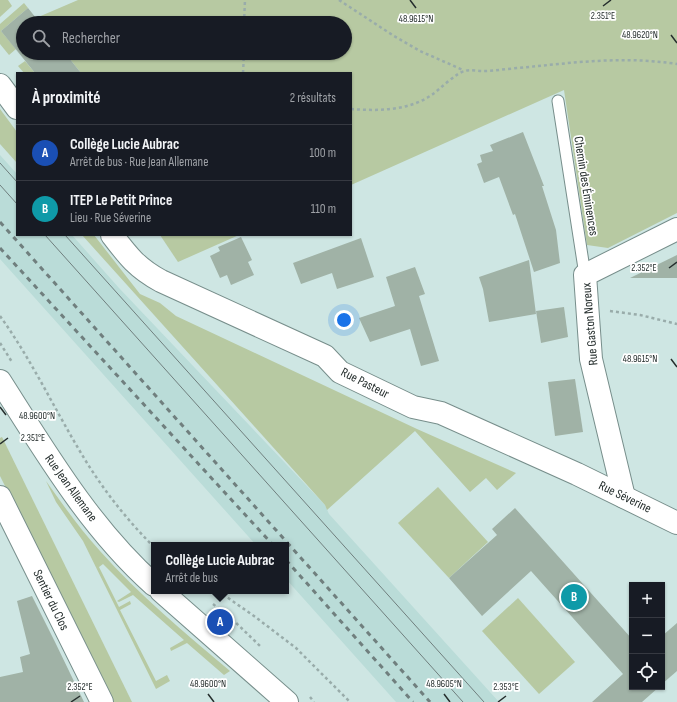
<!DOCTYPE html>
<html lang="fr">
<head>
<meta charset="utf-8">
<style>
	:root { --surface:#171b24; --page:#20242c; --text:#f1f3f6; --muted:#9ea1a6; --line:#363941; --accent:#7c3aed }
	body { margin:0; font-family:"Sofia Sans Condensed",sans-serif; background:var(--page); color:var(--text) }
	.controls { position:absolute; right:12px; bottom:12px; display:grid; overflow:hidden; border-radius:0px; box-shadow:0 1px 3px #0004 }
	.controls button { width:36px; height:36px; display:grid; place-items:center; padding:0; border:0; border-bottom:1px solid var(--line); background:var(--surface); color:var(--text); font:20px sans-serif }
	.you { position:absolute; left:344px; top:320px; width:14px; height:14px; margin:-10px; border:3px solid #fff; border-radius:50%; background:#1a73e8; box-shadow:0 0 0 6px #1a73e833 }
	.badge { display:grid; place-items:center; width:26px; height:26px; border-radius:50%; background:var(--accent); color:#fff; font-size:13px; font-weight:700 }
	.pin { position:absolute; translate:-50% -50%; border:2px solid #fff; box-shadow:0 1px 4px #0006 }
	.popup { position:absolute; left:151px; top:542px; width:138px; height:52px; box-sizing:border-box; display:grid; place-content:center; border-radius:0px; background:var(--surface); filter:drop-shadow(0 1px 3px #0005); font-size:13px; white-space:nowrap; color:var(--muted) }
	.popup b { font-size:15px; color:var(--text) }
	.popup::after { content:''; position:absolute; left:50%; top:100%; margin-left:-8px; border:8px solid transparent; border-top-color:var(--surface) }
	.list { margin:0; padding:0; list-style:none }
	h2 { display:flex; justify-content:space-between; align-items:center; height:52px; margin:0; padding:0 16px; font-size:17px }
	h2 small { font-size:13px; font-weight:400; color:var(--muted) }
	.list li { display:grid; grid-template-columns:26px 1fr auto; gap:12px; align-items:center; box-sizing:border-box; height:56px; padding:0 16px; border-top:1px solid var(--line) }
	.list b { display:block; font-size:15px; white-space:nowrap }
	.list p { margin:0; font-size:13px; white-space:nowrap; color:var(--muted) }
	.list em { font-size:13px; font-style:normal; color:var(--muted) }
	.icon { flex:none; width:22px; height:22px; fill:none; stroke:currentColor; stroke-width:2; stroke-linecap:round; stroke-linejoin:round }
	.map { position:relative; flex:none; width:677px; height:702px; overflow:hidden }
	.search { position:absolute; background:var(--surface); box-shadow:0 1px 3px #0004; left:16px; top:16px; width:336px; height:44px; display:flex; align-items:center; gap:10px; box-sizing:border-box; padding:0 14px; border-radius:22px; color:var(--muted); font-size:15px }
	.panel { position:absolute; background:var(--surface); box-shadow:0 1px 3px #0004; left:16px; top:72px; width:336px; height:164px; border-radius:0px }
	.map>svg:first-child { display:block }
</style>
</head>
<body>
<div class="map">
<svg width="677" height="702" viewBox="0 0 677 702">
	<rect width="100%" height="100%" fill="#cee6e3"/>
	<path fill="#badcd8" d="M 0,155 L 17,174 L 17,235 L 72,235 L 119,288 L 325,505 L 329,514 L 499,702 L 396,702 L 286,579 L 286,545 L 256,545 L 0,259 Z"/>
	<g fill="#b7c9a2">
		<path d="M 0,0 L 8,0 L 12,6 L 0,17 Z"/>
		<path d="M 78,0 L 677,0 L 677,213 L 608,248 L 587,245 L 564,90 L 351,185 L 351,73 L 81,73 L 65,53 L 345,53 L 345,23 L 40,23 L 36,18 Z"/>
		<path d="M 24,3 L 28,8 L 1,31 L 16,49 L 9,55 L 0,44 L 0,24 Z"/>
		<path d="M 25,61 L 35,73 L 24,73 L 18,66 Z"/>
		<path d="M 0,109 L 17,132 L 17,163 L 0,144 Z"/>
		<path d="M 82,235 L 94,235 L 140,294 L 160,303 L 176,316 L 417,429 L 516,473 L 497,490 L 486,478 L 470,492 L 415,431 L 327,510 L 325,505 Z"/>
		<path d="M 160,235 L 239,235 L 178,262 Z"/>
		<path d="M 2,437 L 132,702 L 113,702 L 0,476 L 0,438 Z"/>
		<path d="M 46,481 C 63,505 80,529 100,551 C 139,595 185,633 230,671 L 224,675 L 187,643 L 171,651 L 170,648 L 184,640 L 133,595 L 119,602 L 117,601 L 131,592 L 103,564 L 99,567 L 119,607 L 130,601 L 131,604 L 120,610 L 156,681 L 167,675 L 170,681 L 156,689 L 83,541 L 56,502 Z"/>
		<path d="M 438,487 L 488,542 L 449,578 L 398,523 Z"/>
		<path d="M 518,598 L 575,662 L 539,694 L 482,631 Z"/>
	</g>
	<g fill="#a0b2a6">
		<path d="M 28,8 L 40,23 L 23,23 L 23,53 L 65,53 L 81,73 L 35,73 L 1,31 Z"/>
		<path d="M 523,132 L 544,186 L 542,186 L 556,230 L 560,263 L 534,272 L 515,214 L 513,215 L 499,177 L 484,183 L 477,164 L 482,162 L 480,155 L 493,151 L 490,145 Z"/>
		<path d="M 241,237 L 252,260 L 248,262 L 254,275 L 231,285 L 227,275 L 220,278 L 210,256 L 220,251 L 218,247 Z"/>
		<path d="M 361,238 L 374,277 L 337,289 L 332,273 L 301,284 L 293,263 Z"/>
		<path d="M 677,255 L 677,278 L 630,278 Z"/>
		<path d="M 529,260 L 536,314 L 489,322 L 483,289 L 479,277 Z"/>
		<path d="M 415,267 L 425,294 L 419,296 L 439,361 L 421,366 L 410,329 L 370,342 L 359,318 L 395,306 L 386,277 Z"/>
		<path d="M 564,307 L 568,337 L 541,343 L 536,311 Z"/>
		<path d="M 575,379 L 583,432 L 555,436 L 548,382 Z"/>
		<path d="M 515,508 L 632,639 L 632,687 L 659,687 L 642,702 L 592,702 L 623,674 L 531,571 L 482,616 L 449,578 L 497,535 L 492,529 Z"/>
		<path d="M 32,596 L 55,642 L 84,702 L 0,702 L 0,677 L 23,672 L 20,657 L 30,654 L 17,601 Z"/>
		<path d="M 677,623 L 677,671 L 662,684 L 662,636 Z"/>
	</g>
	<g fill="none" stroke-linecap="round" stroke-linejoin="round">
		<defs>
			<path id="service" d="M 558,101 L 585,275"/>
			<g id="minor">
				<path d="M 0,85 L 17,108"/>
				<path d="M 112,235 C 128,256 137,268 161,281 L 325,356 L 340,372 L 413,407 L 441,413 L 577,474 L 677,523"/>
				<path d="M 0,497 L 102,702"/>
				<path d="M 624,497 L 591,359 L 585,275 L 677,229"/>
			</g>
			<g id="tertiary">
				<path d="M 0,381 C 46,453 90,528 154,585"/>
				<path d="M 161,591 L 287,702"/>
			</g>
		</defs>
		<use href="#service" stroke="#778e8b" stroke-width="13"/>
		<use href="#minor" stroke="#778e8b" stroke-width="24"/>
		<use href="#tertiary" stroke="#778e8b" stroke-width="24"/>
		<g stroke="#99acaa" stroke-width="2.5" stroke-dasharray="3 3" stroke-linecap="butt">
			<path d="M 339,0 L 394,36 L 420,51 L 463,70"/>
			<path d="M 244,23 L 245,0"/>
			<path d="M 243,73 L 244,53"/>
			<path d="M 351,109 C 379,111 409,111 433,94 C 440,89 457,72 465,71 C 470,69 477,71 483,71 C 491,71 499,70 507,69 C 565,64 618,55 677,64"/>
			<path d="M 610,311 L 640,315 L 677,324"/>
			<path d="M 0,316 C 31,359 54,408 81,453 C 101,487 126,519 154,547"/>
			<path d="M 0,343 L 12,362"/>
			<path d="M 218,591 L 254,616 L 296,648 L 350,702"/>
			<path d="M 213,604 L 232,619 L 260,646"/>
			<path d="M 310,697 L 314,702"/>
		</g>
		<use href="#service" stroke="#fff" stroke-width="11"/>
		<use href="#minor" stroke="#fff" stroke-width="22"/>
		<use href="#tertiary" stroke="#fff" stroke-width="22"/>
		<g stroke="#707f7e" stroke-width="1">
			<path d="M 0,163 L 17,182"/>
			<path d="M 0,185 L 17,204"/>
			<path d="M 45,235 L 463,702"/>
			<path d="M 65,235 L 484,702"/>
		</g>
		<g stroke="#707f7e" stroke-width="3" stroke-dasharray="5 5" stroke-linecap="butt">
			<path d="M 0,222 L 430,702"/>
			<path d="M 0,248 L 273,545"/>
			<path d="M 286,560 L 413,702"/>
		</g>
	</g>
	<path fill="none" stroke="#252e2d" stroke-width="1.5" d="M 410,0 L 416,8M 603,6 L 611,0M 671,35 L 677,43M 669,268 L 677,262M 671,359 L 677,367M 0,407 L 6,415M 0,444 L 8,438M 208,694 L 214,702M 444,694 L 450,702M 71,702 L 80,696M 498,702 L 506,696"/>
	<g text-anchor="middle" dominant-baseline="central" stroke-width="3.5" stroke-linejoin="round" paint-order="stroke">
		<g font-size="13" fill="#252e2d" stroke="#fff">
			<text transform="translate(586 186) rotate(81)">Chemin des Éminences</text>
			<text transform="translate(590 324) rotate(-95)">Rue Gaston Noreux</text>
			<text transform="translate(365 383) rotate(27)">Rue Pasteur</text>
			<text transform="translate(71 488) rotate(54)">Rue Jean Allemane</text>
			<text transform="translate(625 497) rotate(26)">Rue Séverine</text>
			<text transform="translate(51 600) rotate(64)">Sentier du Clos</text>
		</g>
	</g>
	<g font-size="10" text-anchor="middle" fill="#252e2d" stroke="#fff" stroke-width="3.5" stroke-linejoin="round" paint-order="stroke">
		<text x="603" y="19">2.351°E</text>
		<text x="416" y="22">48.9615°N</text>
		<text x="640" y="38">48.9620°N</text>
		<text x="644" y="271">2.352°E</text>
		<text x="640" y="362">48.9615°N</text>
		<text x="37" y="419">48.9600°N</text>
		<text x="33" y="441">2.351°E</text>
		<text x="208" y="687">48.9600°N</text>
		<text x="444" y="687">48.9605°N</text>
		<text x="80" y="690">2.352°E</text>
		<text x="506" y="690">2.353°E</text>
	</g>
</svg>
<div class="controls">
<button>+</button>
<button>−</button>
<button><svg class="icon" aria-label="locate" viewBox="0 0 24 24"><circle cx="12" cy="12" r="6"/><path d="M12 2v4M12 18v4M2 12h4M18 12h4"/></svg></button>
</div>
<div class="you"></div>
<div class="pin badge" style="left:220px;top:622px;background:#1a4fb4">A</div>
<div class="popup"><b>Collège Lucie Aubrac</b>Arrêt de bus</div>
<div class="pin badge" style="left:574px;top:597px;background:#0f9aa8">B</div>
<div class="search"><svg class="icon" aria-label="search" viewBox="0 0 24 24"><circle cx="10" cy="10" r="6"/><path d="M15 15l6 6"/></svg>Rechercher</div>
<section class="panel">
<h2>À proximité<small>2 résultats</small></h2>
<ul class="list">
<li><span class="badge" style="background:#1a4fb4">A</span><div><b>Collège Lucie Aubrac</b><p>Arrêt de bus · Rue Jean Allemane</p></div><em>100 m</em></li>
<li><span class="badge" style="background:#0f9aa8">B</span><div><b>ITEP Le Petit Prince</b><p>Lieu · Rue Séverine</p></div><em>110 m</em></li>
</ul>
</section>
</div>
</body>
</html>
